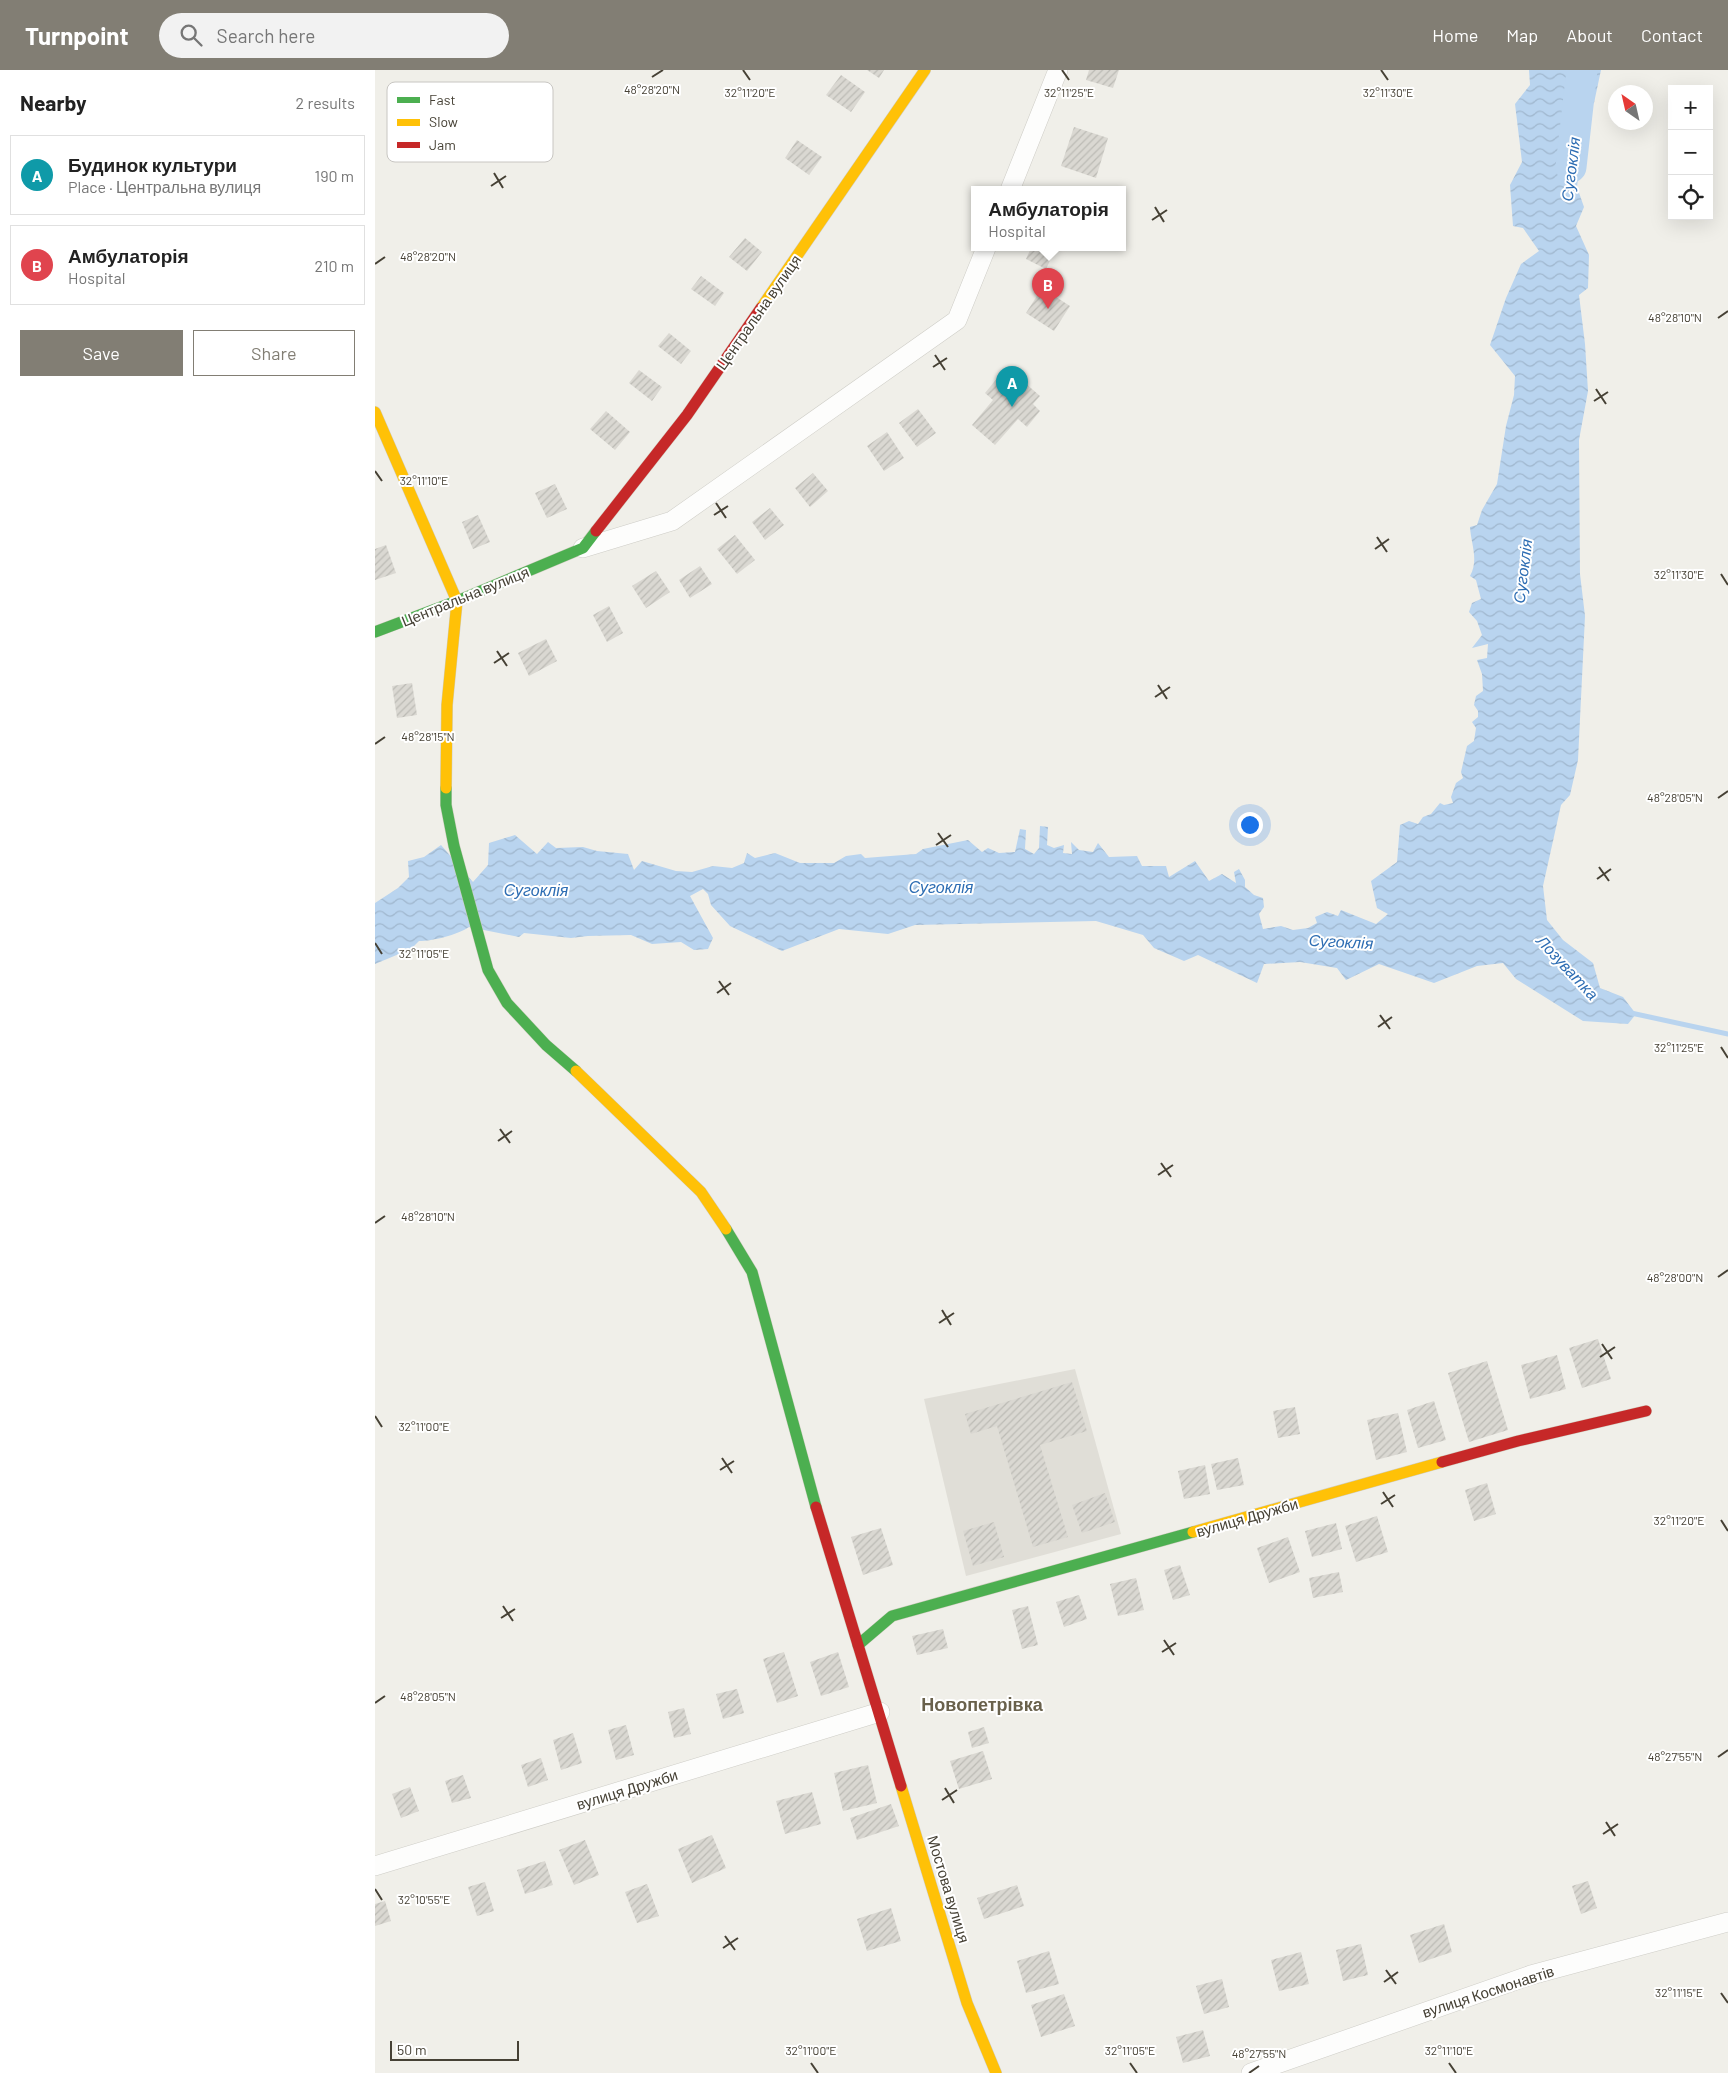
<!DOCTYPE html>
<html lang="en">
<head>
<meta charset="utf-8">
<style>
	:root { --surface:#fff; --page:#f2f2f2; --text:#222; --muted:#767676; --line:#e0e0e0; --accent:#827e74 }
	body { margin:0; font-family:Barlow,sans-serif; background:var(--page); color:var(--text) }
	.controls { position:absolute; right:15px; top:15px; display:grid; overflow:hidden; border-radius:0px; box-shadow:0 5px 20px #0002 }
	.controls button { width:45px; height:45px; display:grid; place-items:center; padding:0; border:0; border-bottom:1px solid var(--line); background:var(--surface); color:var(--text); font:25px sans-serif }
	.compass { position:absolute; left:1233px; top:15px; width:45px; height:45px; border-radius:50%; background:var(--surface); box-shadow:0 5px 20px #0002; rotate:326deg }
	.scale { position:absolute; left:15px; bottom:12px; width:129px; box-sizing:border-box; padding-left:5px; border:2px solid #464135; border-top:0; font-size:14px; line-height:18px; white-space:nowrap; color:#464135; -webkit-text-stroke:4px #fff; paint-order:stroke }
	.you { position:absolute; left:874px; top:754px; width:18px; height:18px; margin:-12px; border:4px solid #fff; border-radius:50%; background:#1a73e8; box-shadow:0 0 0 8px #1a73e833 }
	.badge { display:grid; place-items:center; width:32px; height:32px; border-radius:50%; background:var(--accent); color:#fff; font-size:16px; font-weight:700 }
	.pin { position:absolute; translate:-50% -41px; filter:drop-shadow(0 1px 2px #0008) }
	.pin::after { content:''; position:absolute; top:26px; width:18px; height:15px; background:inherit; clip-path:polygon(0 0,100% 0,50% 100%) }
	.popup { position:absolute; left:596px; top:116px; width:155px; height:65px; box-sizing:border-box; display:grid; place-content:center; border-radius:0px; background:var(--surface); filter:drop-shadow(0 1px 4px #0005); font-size:16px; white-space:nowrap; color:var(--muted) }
	.popup b { font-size:19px; color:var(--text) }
	.popup::after { content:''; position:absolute; left:50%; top:100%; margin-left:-10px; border:10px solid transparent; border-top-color:var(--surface) }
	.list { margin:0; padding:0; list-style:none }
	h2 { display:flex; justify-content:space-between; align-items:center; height:65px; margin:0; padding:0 20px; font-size:21px }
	h2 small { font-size:16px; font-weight:400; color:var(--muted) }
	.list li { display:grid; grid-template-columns:32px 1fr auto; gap:15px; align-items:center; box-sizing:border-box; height:80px; margin:0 10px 10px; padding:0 10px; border:1px solid var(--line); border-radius:0px }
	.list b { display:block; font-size:19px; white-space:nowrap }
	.list p { margin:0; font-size:16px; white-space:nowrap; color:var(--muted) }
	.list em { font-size:16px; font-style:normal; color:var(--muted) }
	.actions { display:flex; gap:10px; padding:15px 20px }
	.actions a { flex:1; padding:11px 0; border:1px solid var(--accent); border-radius:0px; text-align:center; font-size:18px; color:var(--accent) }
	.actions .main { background:var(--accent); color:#fff }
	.icon { flex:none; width:28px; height:28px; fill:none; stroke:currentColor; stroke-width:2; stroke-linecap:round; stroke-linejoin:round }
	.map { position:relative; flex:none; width:1353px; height:2003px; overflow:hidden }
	header { display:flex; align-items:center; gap:30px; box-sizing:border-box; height:70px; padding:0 25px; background:var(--accent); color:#fff }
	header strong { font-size:24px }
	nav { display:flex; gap:28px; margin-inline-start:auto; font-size:18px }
	.search { width:350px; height:45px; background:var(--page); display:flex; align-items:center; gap:12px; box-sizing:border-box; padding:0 18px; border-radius:28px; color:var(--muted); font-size:19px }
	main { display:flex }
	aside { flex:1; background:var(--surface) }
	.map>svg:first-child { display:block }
</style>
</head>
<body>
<header>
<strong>Turnpoint</strong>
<div class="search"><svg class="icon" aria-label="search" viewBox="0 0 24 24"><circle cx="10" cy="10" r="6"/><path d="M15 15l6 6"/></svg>Search here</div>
<nav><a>Home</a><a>Map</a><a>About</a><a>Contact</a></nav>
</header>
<main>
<aside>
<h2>Nearby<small>2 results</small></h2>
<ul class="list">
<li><span class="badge" style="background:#0f9aa8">A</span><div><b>Будинок культури</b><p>Place · Центральна вулиця</p></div><em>190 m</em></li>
<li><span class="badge" style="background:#e0444e">B</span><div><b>Амбулаторія</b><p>Hospital</p></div><em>210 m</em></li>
</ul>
<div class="actions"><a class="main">Save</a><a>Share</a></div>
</aside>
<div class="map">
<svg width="1353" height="2003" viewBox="0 0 1353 2003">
	<defs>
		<pattern id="water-waves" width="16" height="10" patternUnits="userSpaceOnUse" patternTransform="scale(1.25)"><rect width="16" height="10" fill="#b9d4ef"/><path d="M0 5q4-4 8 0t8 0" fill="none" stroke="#a0b7ce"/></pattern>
		<pattern id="building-hatch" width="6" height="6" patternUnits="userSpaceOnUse" patternTransform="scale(1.25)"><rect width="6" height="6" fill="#dad8d2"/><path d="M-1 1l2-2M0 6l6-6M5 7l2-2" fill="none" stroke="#bcbbb5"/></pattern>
	</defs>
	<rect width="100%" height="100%" fill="#f0efe9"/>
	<path fill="#e0ded7" d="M 700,1299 L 746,1464 L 591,1506 L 549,1329 Z"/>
	<path fill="url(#water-waves)" d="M 1154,0 L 1226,0 L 1219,33 L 1201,41 L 1200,63 L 1207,71 L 1202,117 L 1209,137 L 1201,156 L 1214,185 L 1213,218 L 1204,225 L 1210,274 L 1213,321 L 1204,370 L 1205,504 L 1210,546 L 1203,690 L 1195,725 L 1186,735 L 1168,816 L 1172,850 L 1188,870 L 1218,893 L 1225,918 L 1248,927 L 1261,944 L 1253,954 L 1208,951 L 1141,909 L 1128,893 L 1102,896 L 1059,913 L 1004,894 L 971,910 L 962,898 L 925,892 L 889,894 L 882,913 L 823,885 L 809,891 L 779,878 L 768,865 L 721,851 L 540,855 L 513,864 L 464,859 L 407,881 L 355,856 L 336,835 L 333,824 L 328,819 L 315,826 L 338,868 L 333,879 L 319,880 L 306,872 L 277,874 L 256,865 L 213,866 L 196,868 L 149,863 L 144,867 L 94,857 C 82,865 58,871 44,871 L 36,879 L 0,894 L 0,833 L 23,818 L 34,807 L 33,791 L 49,787 L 66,775 L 98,812 L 113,795 L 114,773 L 140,765 L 162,784 L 173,772 L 181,778 L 208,777 L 222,781 L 253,784 L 259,800 L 267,791 L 301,801 L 317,802 L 338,796 L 357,798 L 369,793 L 372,783 L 380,788 L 400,783 L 425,793 L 459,793 L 471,786 L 486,784 L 490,788 L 541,784 L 548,779 L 593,770 L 607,782 L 613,778 L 624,783 L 640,782 L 645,759 L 651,760 L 650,779 L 659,784 L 664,778 L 665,756 L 673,757 L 672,775 L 679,778 L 689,775 L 688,783 L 697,784 L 696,772 L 704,780 L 718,782 L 723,773 L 734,787 L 762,786 L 767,796 L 791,796 L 794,807 L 820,791 L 834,811 L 847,804 L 861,813 L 859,802 L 864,799 L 870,810 L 870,817 L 879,825 L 888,828 L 889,837 L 884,844 L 888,859 L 906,856 L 918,860 L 933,858 L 942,853 L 940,847 L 952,842 L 963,846 L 966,840 L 1001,854 L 1013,844 L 1002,838 L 996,811 L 1022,792 L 1025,755 L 1034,751 L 1043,754 L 1048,747 L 1056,744 L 1065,733 L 1069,735 L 1078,733 L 1076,727 L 1081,713 L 1088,708 L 1086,702 L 1092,676 L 1099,671 L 1101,658 L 1097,652 L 1103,647 L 1103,641 L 1099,635 L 1101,626 L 1108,621 L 1107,604 L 1102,590 L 1112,588 L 1113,574 L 1097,578 L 1107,565 L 1102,551 L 1094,542 L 1097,533 L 1106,529 L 1101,510 L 1095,506 C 1104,490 1096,474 1095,457 L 1102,455 L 1107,440 L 1122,414 L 1131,356 L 1139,325 L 1140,306 L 1115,275 L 1131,228 L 1146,194 L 1164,181 L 1148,158 L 1138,156 L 1135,115 L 1147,92 L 1140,34 L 1155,15 Z"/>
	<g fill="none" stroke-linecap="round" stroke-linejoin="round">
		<path stroke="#b9d4ef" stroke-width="5" d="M 1256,943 L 1353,964"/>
		<path stroke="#b9d4ef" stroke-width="31" d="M 1196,97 L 1207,0"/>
	</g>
	<g fill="url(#building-hatch)">
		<path d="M 492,0 L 509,0 L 504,8 Z"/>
		<path d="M 714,0 L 744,0 L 738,18 L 711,10 Z"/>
		<path d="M 466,5 L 490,22 L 476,42 L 451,25 Z"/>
		<path d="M 699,57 L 733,68 L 721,108 L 686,96 Z"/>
		<path d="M 422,70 L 447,87 L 434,105 L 410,88 Z"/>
		<path d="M 370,168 L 387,182 L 372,201 L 354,187 Z"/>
		<path d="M 656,178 L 681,178 L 671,199 L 651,189 Z"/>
		<path d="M 326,206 L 349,223 L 340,236 L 316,219 Z"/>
		<path d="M 667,218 L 695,236 L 679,261 L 651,243 Z"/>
		<path d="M 294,263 L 316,281 L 306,294 L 283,276 Z"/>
		<path d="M 264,300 L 287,317 L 277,331 L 254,313 Z"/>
		<path d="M 641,305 L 665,326 L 658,334 L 665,341 L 652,357 L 643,349 L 620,375 L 597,355 L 618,330 L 610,323 L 624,306 L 634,314 Z"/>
		<path d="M 543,339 L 561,363 L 542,377 L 524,353 Z"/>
		<path d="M 231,341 L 255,362 L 240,380 L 215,359 Z"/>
		<path d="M 512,362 L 529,388 L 509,401 L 492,376 Z"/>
		<path d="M 438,403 L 453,421 L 435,437 L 420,418 Z"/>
		<path d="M 180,414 L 192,439 L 172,448 L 160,423 Z"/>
		<path d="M 395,438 L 409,455 L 390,470 L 377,452 Z"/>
		<path d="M 103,445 L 115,472 L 98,479 L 87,452 Z"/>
		<path d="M 360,465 L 380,490 L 362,504 L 342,479 Z"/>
		<path d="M 11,475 L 21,503 L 0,510 L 0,479 Z"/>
		<path d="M 325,496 L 337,514 L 315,528 L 304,510 Z"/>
		<path d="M 281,501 L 295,522 L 271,538 L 257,516 Z"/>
		<path d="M 234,536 L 248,563 L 232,572 L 218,545 Z"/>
		<path d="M 171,569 L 182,591 L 154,606 L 143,583 Z"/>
		<path d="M 37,613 L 42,645 L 22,648 L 17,616 Z"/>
		<path d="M 1223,1269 L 1236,1309 L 1207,1318 L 1194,1278 Z"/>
		<path d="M 1182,1285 L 1191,1319 L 1155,1329 L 1146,1295 Z"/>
		<path d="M 1112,1291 L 1133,1360 L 1094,1372 L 1073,1303 Z"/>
		<path d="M 697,1312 L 712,1361 L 665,1375 L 693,1467 L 658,1477 L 622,1356 L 596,1364 L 590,1344 Z"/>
		<path d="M 1059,1331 L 1071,1370 L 1043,1378 L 1032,1340 Z"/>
		<path d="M 920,1337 L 925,1364 L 903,1368 L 898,1341 Z"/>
		<path d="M 1023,1343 L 1032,1382 L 1001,1390 L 992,1350 Z"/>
		<path d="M 863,1388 L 869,1415 L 842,1420 L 836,1394 Z"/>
		<path d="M 830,1395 L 835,1424 L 809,1429 L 803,1401 Z"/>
		<path d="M 1112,1413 L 1121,1444 L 1099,1451 L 1090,1420 Z"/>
		<path d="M 730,1423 L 740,1452 L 707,1463 L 697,1435 Z"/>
		<path d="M 1002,1446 L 1013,1482 L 981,1492 L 970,1456 Z"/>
		<path d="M 619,1452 L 629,1487 L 598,1496 L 588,1461 Z"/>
		<path d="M 961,1453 L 967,1479 L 937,1487 L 930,1461 Z"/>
		<path d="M 506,1458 L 518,1495 L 488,1505 L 476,1467 Z"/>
		<path d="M 913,1467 L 925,1502 L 894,1513 L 882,1478 Z"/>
		<path d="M 805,1495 L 815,1525 L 798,1530 L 789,1500 Z"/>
		<path d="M 964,1502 L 968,1522 L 938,1528 L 934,1508 Z"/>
		<path d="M 761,1508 L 769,1540 L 743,1546 L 735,1514 Z"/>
		<path d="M 704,1525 L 712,1549 L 689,1557 L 681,1532 Z"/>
		<path d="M 653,1536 L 663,1575 L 647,1579 L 637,1540 Z"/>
		<path d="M 568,1559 L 573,1578 L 542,1585 L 537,1566 Z"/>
		<path d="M 409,1582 L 423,1626 L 402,1633 L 388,1589 Z"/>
		<path d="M 463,1582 L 474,1617 L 446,1626 L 435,1592 Z"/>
		<path d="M 362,1619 L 369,1643 L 348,1649 L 341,1624 Z"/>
		<path d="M 309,1638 L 316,1664 L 299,1668 L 293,1642 Z"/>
		<path d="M 251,1655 L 259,1685 L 241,1690 L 233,1660 Z"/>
		<path d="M 609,1657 L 614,1673 L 597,1678 L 593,1662 Z"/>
		<path d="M 198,1663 L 207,1693 L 186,1700 L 178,1670 Z"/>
		<path d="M 608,1681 L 617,1709 L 584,1719 L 575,1691 Z"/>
		<path d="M 166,1688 L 173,1710 L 153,1717 L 146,1695 Z"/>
		<path d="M 493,1695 L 502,1733 L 468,1741 L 459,1703 Z"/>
		<path d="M 88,1705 L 96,1728 L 77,1733 L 70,1711 Z"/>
		<path d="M 35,1717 L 44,1741 L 26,1748 L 17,1724 Z"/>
		<path d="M 437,1722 L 446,1754 L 410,1764 L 401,1731 Z"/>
		<path d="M 516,1734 L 524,1756 L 482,1770 L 475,1748 Z"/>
		<path d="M 337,1765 L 351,1798 L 317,1813 L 303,1779 Z"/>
		<path d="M 210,1770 L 224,1805 L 199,1815 L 184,1780 Z"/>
		<path d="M 170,1791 L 178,1815 L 150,1824 L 142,1800 Z"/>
		<path d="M 1213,1811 L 1222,1838 L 1206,1844 L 1197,1816 Z"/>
		<path d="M 110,1812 L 119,1841 L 102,1846 L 93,1817 Z"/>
		<path d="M 272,1814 L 284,1846 L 262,1853 L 250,1822 Z"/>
		<path d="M 642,1815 L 649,1836 L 609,1849 L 602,1828 Z"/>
		<path d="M 10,1831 L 16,1851 L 0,1856 L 0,1834 Z"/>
		<path d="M 516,1838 L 526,1871 L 492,1881 L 482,1849 Z"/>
		<path d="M 1069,1854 L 1077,1882 L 1044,1893 L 1035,1865 Z"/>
		<path d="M 986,1874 L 993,1905 L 968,1911 L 961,1880 Z"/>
		<path d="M 674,1881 L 684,1914 L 651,1923 L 642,1891 Z"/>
		<path d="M 926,1882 L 934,1914 L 904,1921 L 896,1890 Z"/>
		<path d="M 847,1909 L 854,1937 L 829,1944 L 821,1916 Z"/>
		<path d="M 689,1924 L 700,1956 L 666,1967 L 656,1935 Z"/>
		<path d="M 828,1960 L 835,1986 L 808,1993 L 801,1967 Z"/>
	</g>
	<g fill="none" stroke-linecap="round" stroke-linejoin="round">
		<defs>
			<g id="street">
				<path d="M 635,120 L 683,0"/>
				<path d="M 208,478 L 297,451 L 582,250 L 611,178"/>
				<path d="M 0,1796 L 505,1642"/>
				<path d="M 876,2003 L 1156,1905 L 1353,1852"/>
			</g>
			<g id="fast">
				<path d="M 0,562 L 82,531 L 208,478 L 221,461"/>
				<path d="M 71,718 L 71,735 L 79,776 L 113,900 L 132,933 L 171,975 L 201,1001"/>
				<path d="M 351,1159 L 377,1202 L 441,1437"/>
				<path d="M 483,1575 L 517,1546 L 818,1462"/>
			</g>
			<g id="slow">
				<path d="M 386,238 L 550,0"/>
				<path d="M 0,342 L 82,531 L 72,635 L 71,718"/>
				<path d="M 201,1001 L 326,1122 L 351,1159"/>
				<path d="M 818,1462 L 1067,1392"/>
				<path d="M 526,1716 L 592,1933 L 621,2003"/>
			</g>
			<g id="jam">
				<path d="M 221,461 L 312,345 L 386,238"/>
				<path d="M 1067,1392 L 1143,1371 L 1271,1341"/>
				<path d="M 441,1437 L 526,1716"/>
			</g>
		</defs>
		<use href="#street" stroke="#cecdc7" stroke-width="20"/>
		<use href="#fast" stroke="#d0cdc0" stroke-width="12"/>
		<use href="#slow" stroke="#d0cdc0" stroke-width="12"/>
		<use href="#jam" stroke="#d0cdc0" stroke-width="12"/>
		<use href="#street" stroke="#fdfdfc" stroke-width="19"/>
		<use href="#fast" stroke="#4caf50" stroke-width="11"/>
		<use href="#slow" stroke="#ffc107" stroke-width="11"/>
		<use href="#jam" stroke="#c62828" stroke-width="11"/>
	</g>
	<path fill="none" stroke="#464135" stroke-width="2" d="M 368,0 L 375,10M 687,0 L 694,10M 1006,0 L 1013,10M 277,7 L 288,0M 119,103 L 128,118M 116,116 L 131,106M 780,137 L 789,152M 777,150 L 792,140M 0,194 L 10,187M 1343,248 L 1353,241M 560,285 L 570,300M 558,297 L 572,288M 1221,319 L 1231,334M 1219,331 L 1233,322M 0,401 L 7,411M 341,433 L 351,448M 339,445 L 353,436M 1002,467 L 1012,482M 1000,479 L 1014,469M 1346,504 L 1353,515M 122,581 L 132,596M 119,593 L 134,583M 783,615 L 792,629M 780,627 L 795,617M 0,674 L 10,667M 1343,728 L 1353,721M 563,763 L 573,777M 561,775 L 576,765M 1224,797 L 1234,811M 1222,809 L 1236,799M 0,873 L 7,884M 344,911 L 354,925M 342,923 L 356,913M 1005,945 L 1015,959M 1003,957 L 1017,947M 1346,977 L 1353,988M 125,1059 L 135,1073M 123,1071 L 137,1061M 786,1093 L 796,1107M 783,1105 L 798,1095M 0,1153 L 10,1146M 1343,1207 L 1353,1200M 567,1240 L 576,1255M 564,1253 L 579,1243M 1227,1274 L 1237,1289M 1225,1287 L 1240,1277M 0,1346 L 7,1357M 347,1388 L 357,1403M 345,1400 L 359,1391M 1008,1422 L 1018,1437M 1006,1434 L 1020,1425M 1346,1450 L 1353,1461M 128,1536 L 138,1551M 126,1548 L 140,1539M 789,1570 L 799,1585M 787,1582 L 801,1573M 0,1633 L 10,1626M 1343,1687 L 1353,1680M 570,1718 L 579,1733M 567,1730 L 582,1720M 1231,1752 L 1240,1766M 1228,1764 L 1243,1754M 0,1819 L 7,1830M 350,1866 L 360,1880M 348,1878 L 363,1868M 1011,1900 L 1021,1914M 1009,1912 L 1023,1902M 1346,1923 L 1353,1933M 436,1993 L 443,2003M 755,1993 L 762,2003M 1074,1993 L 1081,2003M 874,2003 L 884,1996"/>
	<g text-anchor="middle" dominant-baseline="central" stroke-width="4" stroke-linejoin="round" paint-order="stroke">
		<g font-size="15" fill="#464135" stroke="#fff">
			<text transform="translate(383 242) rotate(-55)">Центральна вулиця</text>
			<text transform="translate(90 526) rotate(-22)">Центральна вулиця</text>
			<text transform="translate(872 1447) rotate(-16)">вулиця Дружби</text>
			<text transform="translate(252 1719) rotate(-17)">вулиця Дружби</text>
			<text transform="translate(574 1819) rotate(73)">Мостова вулиця</text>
			<text transform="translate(1113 1921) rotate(-18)">вулиця Космонавтів</text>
		</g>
		<g font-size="16" font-style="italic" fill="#2d6db3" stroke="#fff">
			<text transform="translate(1195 99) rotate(-83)">Сугоклія</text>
			<text transform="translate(1147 501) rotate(-83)">Сугоклія</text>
			<text x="566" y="816">Сугоклія</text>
			<text x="161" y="819">Сугоклія</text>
			<text transform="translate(966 871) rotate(3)">Сугоклія</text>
			<text transform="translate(1193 897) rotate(47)">Лозуватка</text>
		</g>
		<g font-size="18" font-weight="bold" fill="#69614c" stroke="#fff">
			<text x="607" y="1634">Новопетрівка</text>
		</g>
	</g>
	<rect x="12" y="12" width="166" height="80" rx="8" fill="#fff" stroke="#c8c6c2" stroke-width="1"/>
	<rect x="22" y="27" width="23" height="6" fill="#4caf50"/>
	<rect x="22" y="49" width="23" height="7" fill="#ffc107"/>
	<rect x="22" y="72" width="23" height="6" fill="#c62828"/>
	<g font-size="14" fill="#464135">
		<text x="54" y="35">Fast</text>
		<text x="54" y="57">Slow</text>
		<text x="54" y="80">Jam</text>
	</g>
	<g font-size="12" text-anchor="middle" fill="#464135" stroke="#fff" stroke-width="4" stroke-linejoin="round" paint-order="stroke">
		<text x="277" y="24">48°28'20"N</text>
		<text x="375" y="27">32°11'20"E</text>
		<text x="694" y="27">32°11'25"E</text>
		<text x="1013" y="27">32°11'30"E</text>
		<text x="53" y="191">48°28'20"N</text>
		<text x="1300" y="252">48°28'10"N</text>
		<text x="49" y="415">32°11'10"E</text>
		<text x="1304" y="509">32°11'30"E</text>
		<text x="53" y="671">48°28'15"N</text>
		<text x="1300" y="732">48°28'05"N</text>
		<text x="49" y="888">32°11'05"E</text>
		<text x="1304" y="982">32°11'25"E</text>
		<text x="53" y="1151">48°28'10"N</text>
		<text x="1300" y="1212">48°28'00"N</text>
		<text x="49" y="1361">32°11'00"E</text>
		<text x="1304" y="1455">32°11'20"E</text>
		<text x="53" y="1631">48°28'05"N</text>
		<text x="1300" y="1691">48°27'55"N</text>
		<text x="49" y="1834">32°10'55"E</text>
		<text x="1304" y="1927">32°11'15"E</text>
		<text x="436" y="1985">32°11'00"E</text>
		<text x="755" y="1985">32°11'05"E</text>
		<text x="1074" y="1985">32°11'10"E</text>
		<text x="884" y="1988">48°27'55"N</text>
	</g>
</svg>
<div class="controls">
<button>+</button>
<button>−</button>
<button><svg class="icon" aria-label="locate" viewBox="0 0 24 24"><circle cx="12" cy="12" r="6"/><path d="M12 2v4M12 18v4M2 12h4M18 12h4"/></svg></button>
</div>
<svg class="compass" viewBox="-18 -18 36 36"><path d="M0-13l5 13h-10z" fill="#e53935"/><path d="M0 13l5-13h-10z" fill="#767676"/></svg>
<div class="scale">50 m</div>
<div class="you"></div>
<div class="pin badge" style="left:637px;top:337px;background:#0f9aa8">A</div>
<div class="pin badge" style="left:673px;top:239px;background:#e0444e">B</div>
<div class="popup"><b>Амбулаторія</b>Hospital</div>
</div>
</main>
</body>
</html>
